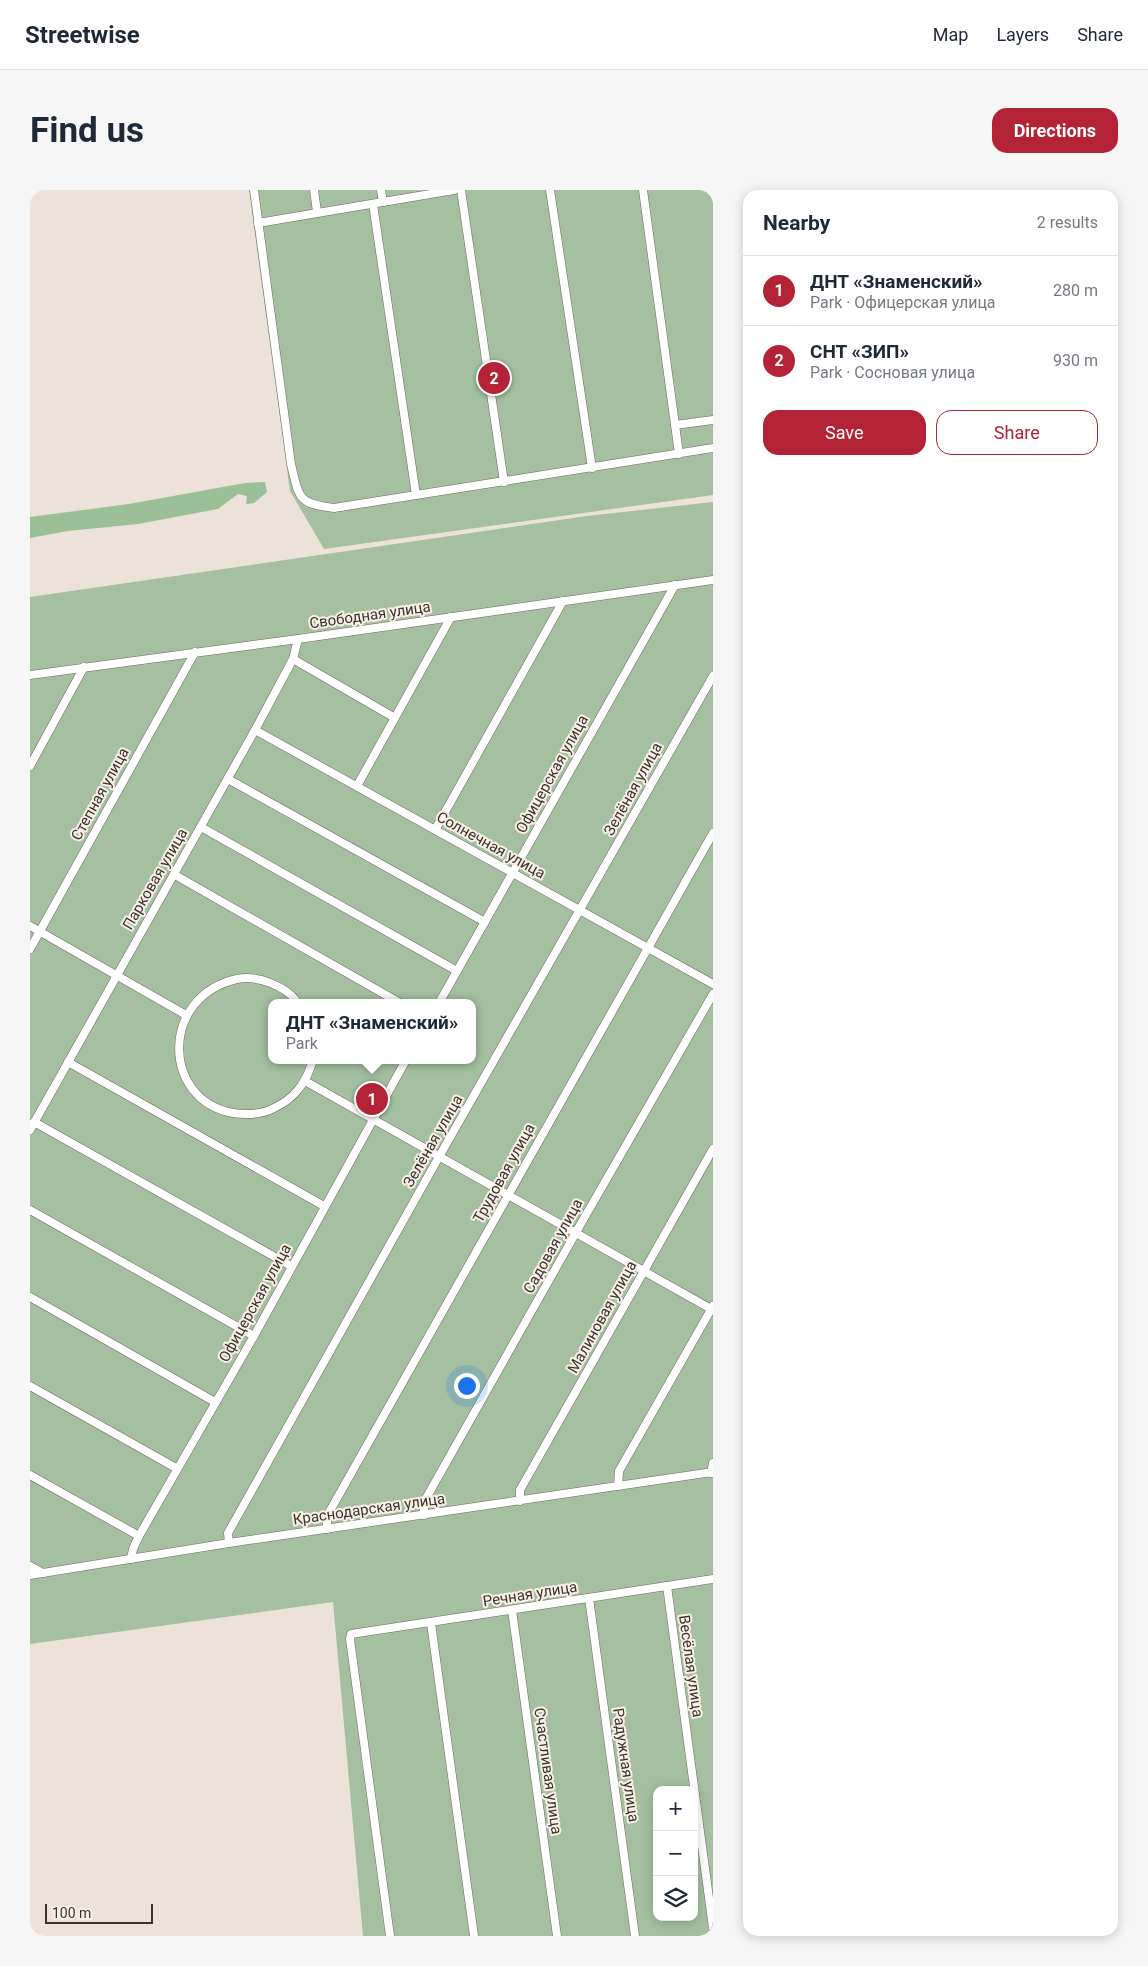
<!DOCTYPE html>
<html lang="en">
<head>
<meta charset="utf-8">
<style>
	:root { --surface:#fff; --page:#f6f6f7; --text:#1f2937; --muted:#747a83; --line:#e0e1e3; --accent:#b42235 }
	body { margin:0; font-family:Roboto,sans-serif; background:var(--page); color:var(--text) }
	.controls { position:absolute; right:15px; bottom:15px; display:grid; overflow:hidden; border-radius:10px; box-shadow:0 2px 12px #0003 }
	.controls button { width:45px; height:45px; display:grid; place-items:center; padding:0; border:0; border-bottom:1px solid var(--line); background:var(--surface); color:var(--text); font:25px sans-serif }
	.scale { position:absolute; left:15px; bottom:12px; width:108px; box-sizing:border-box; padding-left:5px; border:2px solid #383430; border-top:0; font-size:14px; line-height:18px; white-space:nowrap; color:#383430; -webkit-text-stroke:4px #f9efe6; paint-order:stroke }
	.you { position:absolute; left:436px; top:1195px; width:18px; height:18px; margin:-12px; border:4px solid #fff; border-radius:50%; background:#1a73e8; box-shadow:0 0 0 8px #1a73e833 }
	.badge { display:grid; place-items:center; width:32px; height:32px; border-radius:50%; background:var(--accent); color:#fff; font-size:16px; font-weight:700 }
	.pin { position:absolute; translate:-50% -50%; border:2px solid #fff; box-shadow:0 1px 5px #0006 }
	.popup { position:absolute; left:238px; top:809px; width:208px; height:65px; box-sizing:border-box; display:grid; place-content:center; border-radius:10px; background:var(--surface); filter:drop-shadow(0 1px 4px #0005); font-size:16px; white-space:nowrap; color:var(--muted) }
	.popup b { font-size:19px; color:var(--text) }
	.popup::after { content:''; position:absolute; left:50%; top:100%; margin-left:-10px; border:10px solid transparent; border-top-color:var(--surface) }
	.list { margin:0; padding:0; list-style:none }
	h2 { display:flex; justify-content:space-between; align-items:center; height:65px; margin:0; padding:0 20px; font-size:21px }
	h2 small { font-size:16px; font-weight:400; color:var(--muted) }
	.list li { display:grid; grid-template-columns:32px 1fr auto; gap:15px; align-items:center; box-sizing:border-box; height:70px; padding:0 20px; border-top:1px solid var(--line) }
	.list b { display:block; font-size:19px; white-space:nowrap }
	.list p { margin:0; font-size:16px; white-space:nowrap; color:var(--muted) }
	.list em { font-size:16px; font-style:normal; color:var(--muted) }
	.actions { display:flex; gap:10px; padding:15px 20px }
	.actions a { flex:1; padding:11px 0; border:1px solid var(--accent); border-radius:15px; text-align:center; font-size:18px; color:var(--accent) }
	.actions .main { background:var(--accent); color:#fff }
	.icon { flex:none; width:28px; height:28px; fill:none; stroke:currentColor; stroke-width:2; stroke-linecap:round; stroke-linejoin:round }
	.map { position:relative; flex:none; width:683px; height:1746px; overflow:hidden; border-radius:15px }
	header { display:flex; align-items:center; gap:30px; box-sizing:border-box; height:70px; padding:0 25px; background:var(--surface); border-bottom:1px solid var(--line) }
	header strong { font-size:24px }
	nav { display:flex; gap:28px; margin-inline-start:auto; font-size:18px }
	.intro { display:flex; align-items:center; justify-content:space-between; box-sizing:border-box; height:120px; padding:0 30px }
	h1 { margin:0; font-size:35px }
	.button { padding:12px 22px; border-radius:15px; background:var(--accent); color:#fff; font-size:18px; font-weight:700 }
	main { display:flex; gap:30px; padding:0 30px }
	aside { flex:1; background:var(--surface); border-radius:15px; box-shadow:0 2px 12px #0003 }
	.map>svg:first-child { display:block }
</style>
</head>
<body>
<header>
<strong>Streetwise</strong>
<nav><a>Map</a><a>Layers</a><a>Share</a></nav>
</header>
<div class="intro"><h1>Find us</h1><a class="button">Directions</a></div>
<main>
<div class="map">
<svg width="683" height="1746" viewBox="0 0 683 1746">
	<rect width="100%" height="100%" fill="#ece2d9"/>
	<g fill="#a4c0a0" fill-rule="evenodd">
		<path d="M 219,0 L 683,0 L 683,305 L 294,359 L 260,301 Z"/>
		<path d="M 683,312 L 683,1746 L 333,1746 L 303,1412 L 0,1454 L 0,407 L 557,326 ZM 242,813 L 442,813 L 442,870 L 242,870 ZM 627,1600 L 664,1600 L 664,1727 L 627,1727 Z"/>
	</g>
	<path fill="#9bbf97" d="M 235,292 L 237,302 L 224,313 L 216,314 L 217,306 L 208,304 L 188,319 L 108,334 L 38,341 L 0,348 L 0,327 L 99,314 L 215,293 Z"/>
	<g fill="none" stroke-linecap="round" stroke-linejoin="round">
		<defs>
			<g id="minor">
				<path d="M 224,0 L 261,274 C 269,308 268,314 304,318 L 683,258"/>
				<path d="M 284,0 L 287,22"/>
				<path d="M 351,0 L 353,12"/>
				<path d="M 431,0 L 474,292"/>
				<path d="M 520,0 L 562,278"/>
				<path d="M 613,0 L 649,264"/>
				<path d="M 343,14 L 386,305"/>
				<path d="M 228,33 L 424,0"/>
				<path d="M 645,235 L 683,230"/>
				<path d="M 263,469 L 365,528"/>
				<path d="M 0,485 L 268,449 L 683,390"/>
				<path d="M 225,540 L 683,794"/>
				<path d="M 0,576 L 54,477"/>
				<path d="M 198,589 L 455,732"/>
				<path d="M 327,596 L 421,427"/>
				<path d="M 171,637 L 427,781"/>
				<path d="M 405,640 L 533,411"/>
				<path d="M 145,685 L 370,813"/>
				<path d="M 0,736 L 156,825"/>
				<path d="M 0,759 L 165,462"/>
				<path d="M 268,813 C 256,796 228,785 207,789 C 130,806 131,910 203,923 C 217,925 231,925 244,918 C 265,908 276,893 283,870"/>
				<path d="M 409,813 L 645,395"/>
				<path d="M 38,872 L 294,1016"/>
				<path d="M 275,891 L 683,1120"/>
				<path d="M 4,932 L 261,1076"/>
				<path d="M 0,940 L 225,540 L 263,469 L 268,449"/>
				<path d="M 0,1020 L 224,1146"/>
				<path d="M 0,1107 L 185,1212"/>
				<path d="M 0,1196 L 146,1278"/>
				<path d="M 681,1283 L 683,1273"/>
				<path d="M 0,1285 L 109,1346"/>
				<path d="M 588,1296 L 589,1281 L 683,1116"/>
				<path d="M 490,1311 L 490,1300 L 683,959"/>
				<path d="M 394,1325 L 394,1312 L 549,1037 L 683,804"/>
				<path d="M 297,1339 L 297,1326 L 683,643"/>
				<path d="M 199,1353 L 198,1343 L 410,965 L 683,486"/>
				<path d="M 101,1369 L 103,1359 L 109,1346 L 224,1146 L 376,870"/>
				<path d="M 0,1376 L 13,1383"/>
				<path d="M 0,1385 L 199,1353 L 683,1282"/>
				<path d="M 637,1396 L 683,1738"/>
				<path d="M 559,1408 L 605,1746"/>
				<path d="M 482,1420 L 527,1746"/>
				<path d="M 401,1433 L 444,1746"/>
				<path d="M 360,1746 L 320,1449 L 321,1444 L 683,1389"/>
			</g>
		</defs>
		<use href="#minor" stroke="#706760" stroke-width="9"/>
		<use href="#minor" stroke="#fff" stroke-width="8"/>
	</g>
	<g text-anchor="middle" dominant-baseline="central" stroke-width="4" stroke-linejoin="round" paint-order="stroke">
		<g font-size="15" fill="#383430" stroke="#f9efe6">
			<text transform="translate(340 425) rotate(-8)">Свободная улица</text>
			<text transform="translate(522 584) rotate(-61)">Офицерская улица</text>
			<text transform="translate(603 599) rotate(-61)">Зелёная улица</text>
			<text transform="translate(70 604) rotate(-61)">Степная улица</text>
			<text transform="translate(461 655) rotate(29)">Солнечная улица</text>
			<text transform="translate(125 689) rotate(-60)">Парковая улица</text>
			<text transform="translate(403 951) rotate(-60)">Зелёная улица</text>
			<text transform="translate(474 983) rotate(-61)">Трудовая улица</text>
			<text transform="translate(523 1056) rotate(-61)">Садовая улица</text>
			<text transform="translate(225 1113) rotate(-61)">Офицерская улица</text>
			<text transform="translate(572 1127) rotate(-61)">Малиновая улица</text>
			<text transform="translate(339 1319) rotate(-8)">Краснодарская улица</text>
			<text transform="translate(500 1404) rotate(-9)">Речная улица</text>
			<text transform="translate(661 1476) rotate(82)">Весёлая улица</text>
			<text transform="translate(596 1575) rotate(82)">Радужная улица</text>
			<text transform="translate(518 1581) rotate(82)">Счастливая улица</text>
		</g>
	</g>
</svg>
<div class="controls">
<button>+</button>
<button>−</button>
<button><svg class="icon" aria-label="layers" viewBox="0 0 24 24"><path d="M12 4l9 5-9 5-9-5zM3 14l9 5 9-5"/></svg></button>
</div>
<div class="scale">100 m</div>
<div class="you"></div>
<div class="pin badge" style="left:342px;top:909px">1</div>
<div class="popup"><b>ДНТ «Знаменский»</b>Park</div>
<div class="pin badge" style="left:464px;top:188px">2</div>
</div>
<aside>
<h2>Nearby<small>2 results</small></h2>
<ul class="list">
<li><span class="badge">1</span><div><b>ДНТ «Знаменский»</b><p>Park · Офицерская улица</p></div><em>280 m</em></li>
<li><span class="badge">2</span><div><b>СНТ «ЗИП»</b><p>Park · Сосновая улица</p></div><em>930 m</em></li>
</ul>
<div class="actions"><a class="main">Save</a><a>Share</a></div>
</aside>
</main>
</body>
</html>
